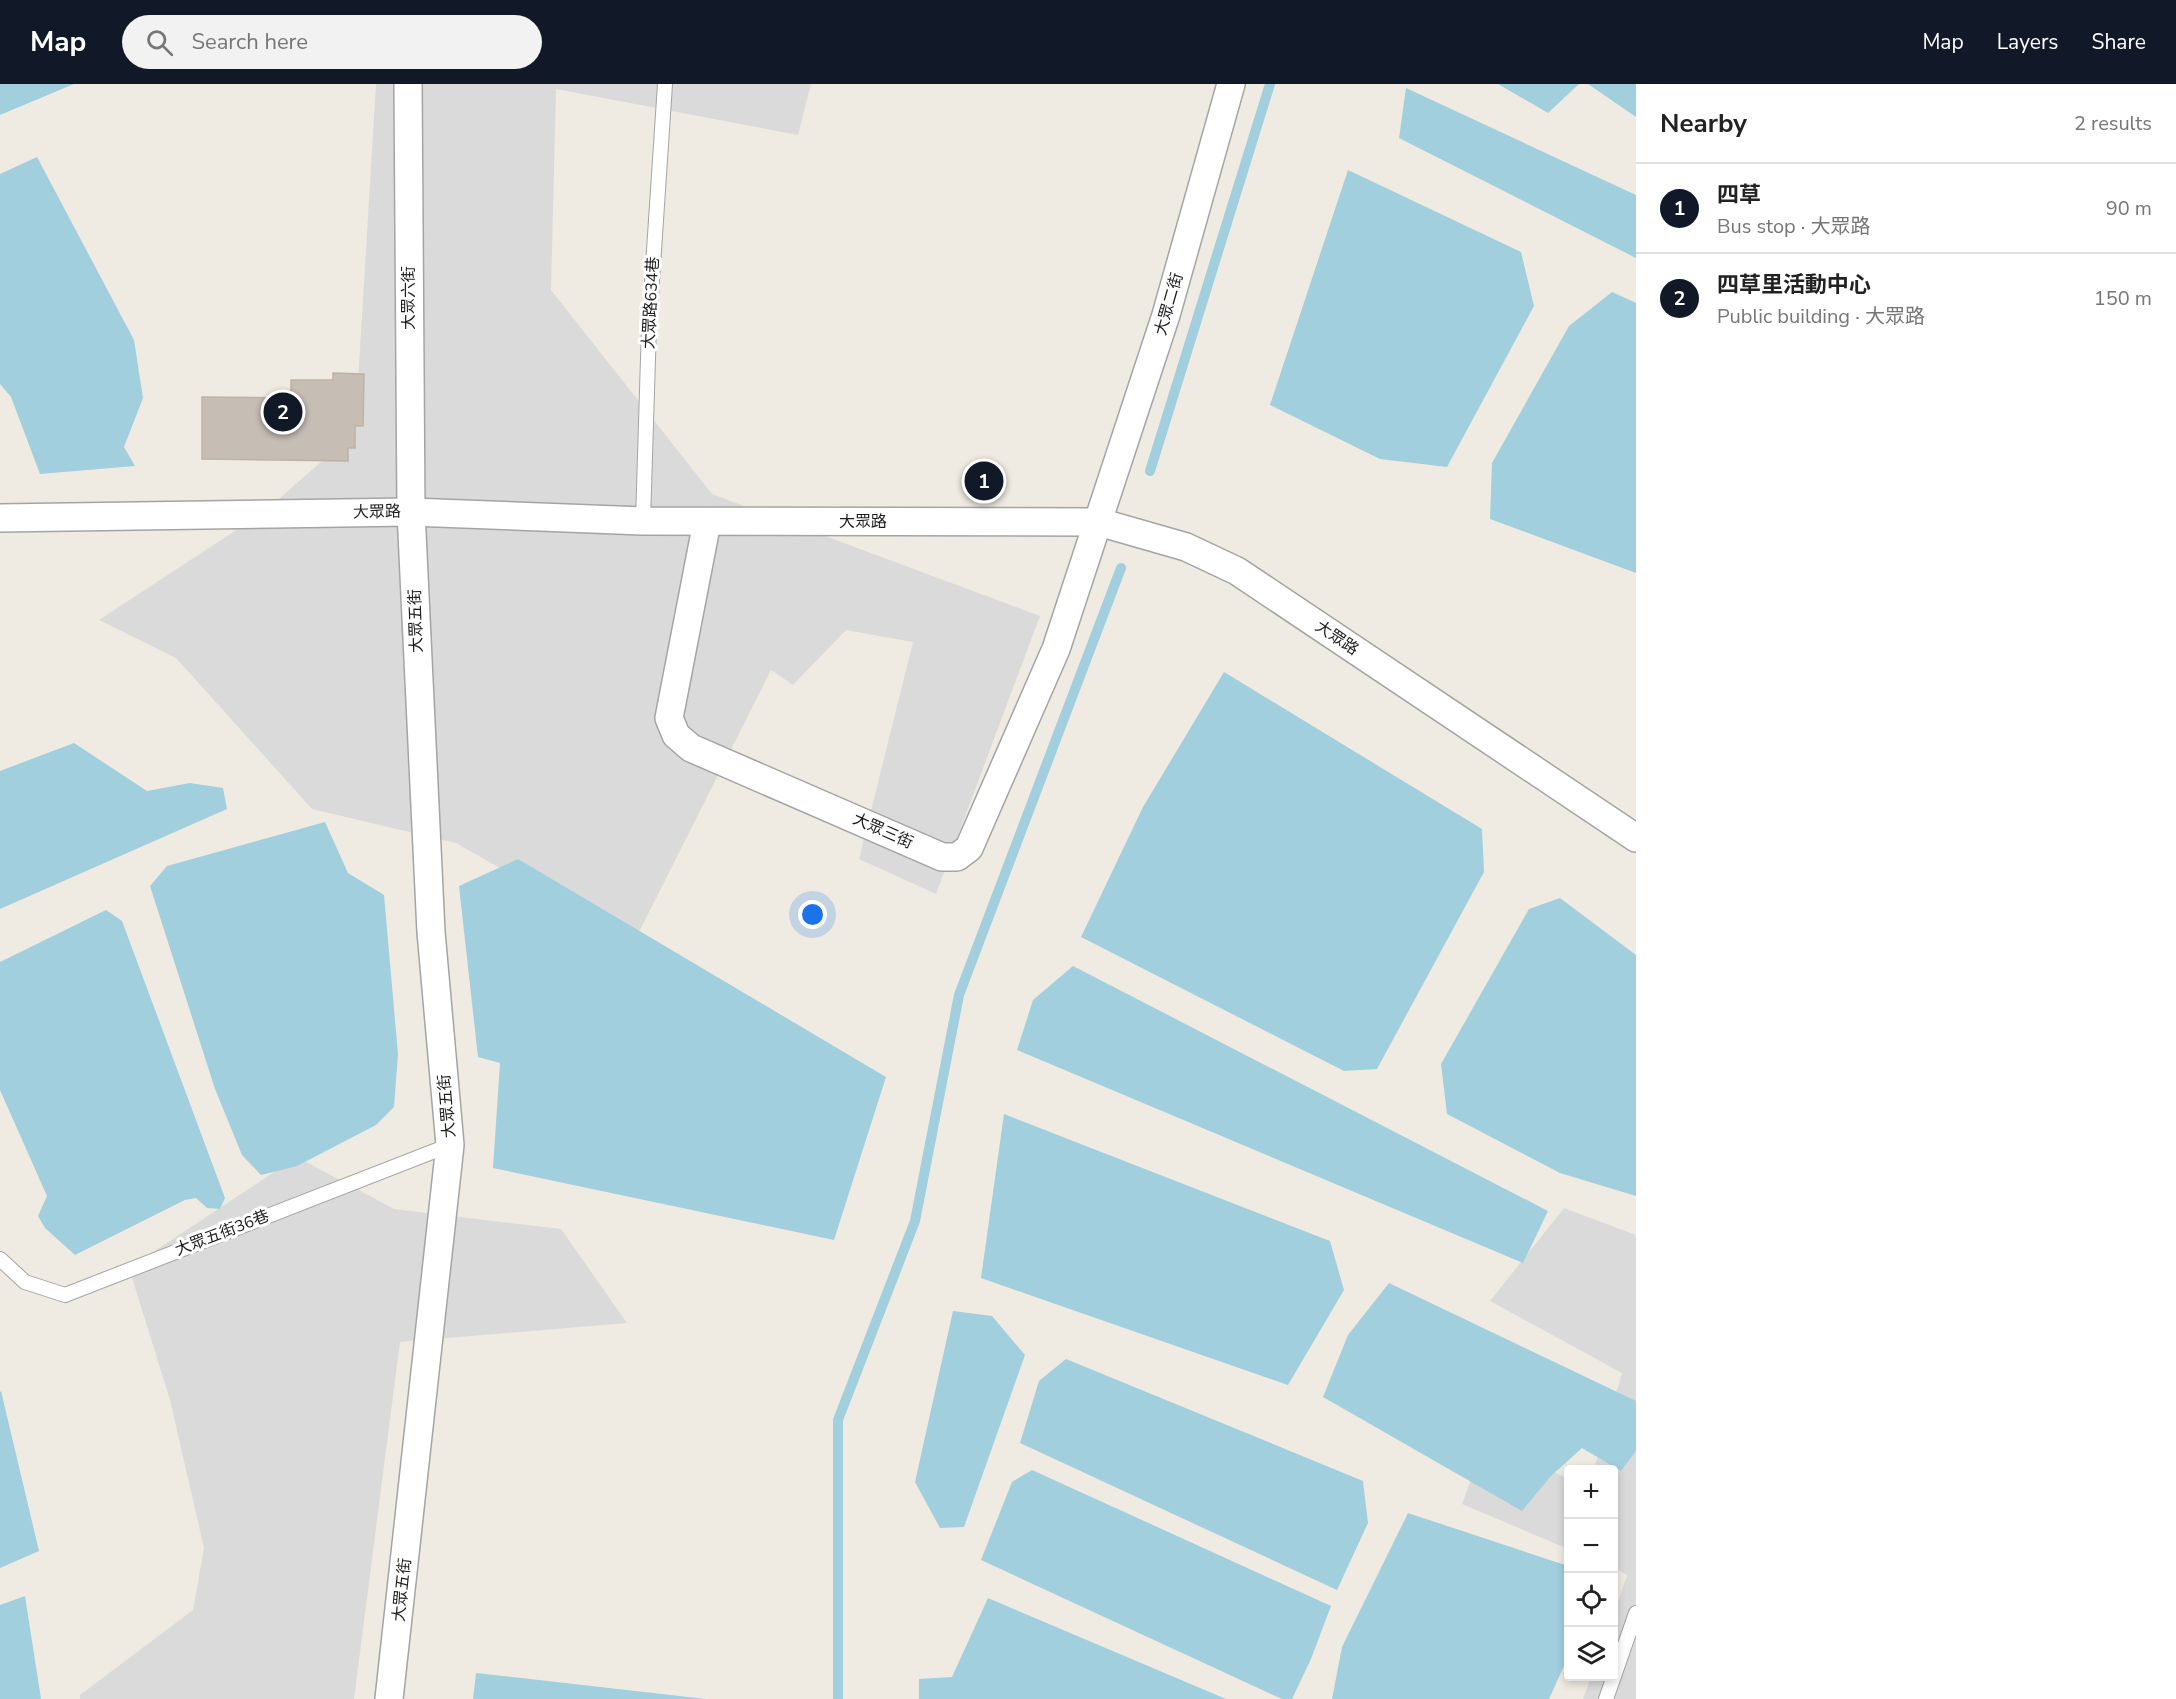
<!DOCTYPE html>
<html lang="en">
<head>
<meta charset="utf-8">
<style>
	:root { --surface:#fff; --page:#f2f2f2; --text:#222; --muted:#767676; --line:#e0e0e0; --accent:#111827 }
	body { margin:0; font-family:"Nunito Sans","Noto Sans TC",sans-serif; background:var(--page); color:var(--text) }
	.controls { position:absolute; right:18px; bottom:18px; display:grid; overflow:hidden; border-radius:6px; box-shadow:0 3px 9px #0003 }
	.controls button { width:54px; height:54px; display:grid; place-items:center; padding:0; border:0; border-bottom:2px solid var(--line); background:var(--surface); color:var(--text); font:30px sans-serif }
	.you { position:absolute; left:813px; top:831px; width:21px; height:21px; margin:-15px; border:4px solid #fff; border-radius:50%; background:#1a73e8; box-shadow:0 0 0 9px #1a73e833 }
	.badge { display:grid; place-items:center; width:39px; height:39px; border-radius:50%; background:var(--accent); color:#fff; font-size:20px; font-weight:700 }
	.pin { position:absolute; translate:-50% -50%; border:3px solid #fff; box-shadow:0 2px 6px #0006 }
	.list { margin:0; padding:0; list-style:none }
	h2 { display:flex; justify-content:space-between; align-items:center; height:78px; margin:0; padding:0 24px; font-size:26px }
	h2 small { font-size:20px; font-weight:400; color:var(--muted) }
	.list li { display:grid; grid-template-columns:39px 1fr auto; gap:18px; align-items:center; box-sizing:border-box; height:90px; padding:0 24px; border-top:2px solid var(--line) }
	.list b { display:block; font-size:22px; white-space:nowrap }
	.list p { margin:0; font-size:20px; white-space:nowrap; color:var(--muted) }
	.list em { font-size:20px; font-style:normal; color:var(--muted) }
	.icon { flex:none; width:33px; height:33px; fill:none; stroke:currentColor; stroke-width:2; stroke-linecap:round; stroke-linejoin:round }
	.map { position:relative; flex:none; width:1636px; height:1615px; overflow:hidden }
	header { display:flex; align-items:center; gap:36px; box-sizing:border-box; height:84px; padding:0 30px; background:var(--accent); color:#fff }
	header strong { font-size:28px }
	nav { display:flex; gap:33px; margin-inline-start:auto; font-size:21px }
	.search { width:420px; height:54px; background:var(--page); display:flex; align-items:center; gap:15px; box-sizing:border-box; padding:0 21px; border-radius:33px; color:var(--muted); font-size:22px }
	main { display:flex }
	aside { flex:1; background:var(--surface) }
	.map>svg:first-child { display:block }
</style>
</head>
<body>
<header>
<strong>Map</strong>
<div class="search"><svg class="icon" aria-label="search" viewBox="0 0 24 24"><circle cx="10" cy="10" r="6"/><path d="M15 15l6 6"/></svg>Search here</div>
<nav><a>Map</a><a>Layers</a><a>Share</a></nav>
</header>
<main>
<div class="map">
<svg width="1636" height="1615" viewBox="0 0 1636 1615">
	<rect width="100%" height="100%" fill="#efebe2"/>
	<g fill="#dbdada">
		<path d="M 376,0 L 811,0 L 798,51 L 556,5 L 551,206 L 712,410 L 1040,532 L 936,810 L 859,775 L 913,558 L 846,546 L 793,601 L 771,586 L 633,860 L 456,759 L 312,725 L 176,574 L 99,536 L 265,427 L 355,348 Z"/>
		<path d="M 297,1073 L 394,1125 L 561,1145 L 627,1239 L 400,1258 L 354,1615 L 80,1615 L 80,1611 L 193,1526 L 204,1464 L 170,1316 L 129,1184 Z"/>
		<path d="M 1564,1124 L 1636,1151 L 1636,1615 L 1583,1615 L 1591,1593 L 1614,1592 L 1614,1530 L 1627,1491 L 1614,1484 L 1614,1386 L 1594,1385 L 1622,1289 L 1490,1217 Z"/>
		<path d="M 1486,1355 L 1568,1395 L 1568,1465 L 1462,1420 Z"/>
	</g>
	<g fill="#a1cfde">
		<path d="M 0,0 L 74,0 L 0,31 Z"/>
		<path d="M 1498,0 L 1579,0 L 1548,29 Z"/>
		<path d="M 1588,0 L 1636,0 L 1636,33 Z"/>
		<path d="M 1406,4 L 1636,111 L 1636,174 L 1399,54 Z"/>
		<path d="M 37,73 L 134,256 L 143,314 L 124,363 L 135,382 L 40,390 L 11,313 L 0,300 L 0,90 Z"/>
		<path d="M 1348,86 L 1521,168 L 1534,222 L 1447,383 L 1380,375 L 1270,321 Z"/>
		<path d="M 1612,208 L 1636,219 L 1636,489 L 1490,435 L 1492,379 L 1569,242 Z"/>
		<path d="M 1224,588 L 1482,745 L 1484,788 L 1377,985 L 1344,987 L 1081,853 L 1143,723 Z"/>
		<path d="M 74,659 L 147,707 L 190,699 L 223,704 L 227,725 L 0,825 L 0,687 Z"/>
		<path d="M 325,738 L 348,789 L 384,811 L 398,970 L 394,1023 L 376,1041 L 297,1082 L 261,1091 L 242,1071 L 215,1005 L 150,802 L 167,782 Z"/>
		<path d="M 518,775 L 886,993 L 834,1156 L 493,1084 L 500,979 L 478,973 L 459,802 Z"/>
		<path d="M 1560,814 L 1636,871 L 1636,1112 L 1560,1089 L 1447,1030 L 1441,980 L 1529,825 Z"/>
		<path d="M 106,826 L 122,837 L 225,1114 L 220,1125 L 207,1124 L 196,1114 L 185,1116 L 75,1171 L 45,1144 L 38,1132 L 47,1112 L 0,1006 L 0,878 Z"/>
		<path d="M 1073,882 L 1548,1127 L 1523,1179 L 1017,966 L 1033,916 Z"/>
		<path d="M 1004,1030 L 1330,1157 L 1344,1206 L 1288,1301 L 981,1194 Z"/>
		<path d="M 1389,1199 L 1636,1317 L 1636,1367 L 1621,1387 L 1582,1364 L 1550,1393 L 1522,1427 L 1323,1313 L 1348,1251 Z"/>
		<path d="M 953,1227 L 992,1232 L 1025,1271 L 964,1443 L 940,1444 L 915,1398 Z"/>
		<path d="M 1066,1275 L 1363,1397 L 1368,1439 L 1337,1506 L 1020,1359 L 1039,1297 Z"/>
		<path d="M 1,1307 L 39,1467 L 0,1484 L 0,1308 Z"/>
		<path d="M 1032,1386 L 1331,1522 L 1311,1575 L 1292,1615 L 1282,1615 L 981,1476 L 1012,1398 Z"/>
		<path d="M 1408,1429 L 1568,1482 L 1568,1573 L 1549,1615 L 1332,1615 L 1342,1563 Z"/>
		<path d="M 25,1512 L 41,1615 L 0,1615 L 0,1521 Z"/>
		<path d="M 988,1514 L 1226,1615 L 919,1615 L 919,1595 L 952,1593 Z"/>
		<path d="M 476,1589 L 706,1615 L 473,1615 Z"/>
	</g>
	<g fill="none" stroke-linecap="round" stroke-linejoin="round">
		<g stroke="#a1cfde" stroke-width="10">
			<path d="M 1150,387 L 1270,0"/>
			<path d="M 838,1615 L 838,1336 L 915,1137 L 959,911 L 1121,484"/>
		</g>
	</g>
	<path fill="#c6bdb5" stroke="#c1b1a4" stroke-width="1.5" d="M 333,289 L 364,290 L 363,342 L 355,342 L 355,364 L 348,364 L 348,377 L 202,375 L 202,313 L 291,314 L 291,296 L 333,296 Z"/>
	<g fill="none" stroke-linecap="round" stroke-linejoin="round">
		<defs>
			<g id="service">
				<path d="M 643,437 L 649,242 L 665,0"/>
				<path d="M 0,1175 L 25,1198 L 65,1211 L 450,1061"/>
				<path d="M 1606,1615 L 1636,1529"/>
			</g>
			<g id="minor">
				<path d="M 0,434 L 411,428 L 643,437 L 1099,438 L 1186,463 L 1237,487 L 1636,754"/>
				<path d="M 707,438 L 669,634 L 676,651 L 691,664 L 942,773 L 957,773 L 969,764 L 1056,565 L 1166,231 L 1231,0"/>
				<path d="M 389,1615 L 450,1061 L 431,848 L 411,428 L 408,0"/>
			</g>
		</defs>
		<use href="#service" stroke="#a4a4a4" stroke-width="16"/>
		<use href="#minor" stroke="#a4a4a4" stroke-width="30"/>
		<use href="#service" stroke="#fff" stroke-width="14"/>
		<use href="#minor" stroke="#fff" stroke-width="27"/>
	</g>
	<g text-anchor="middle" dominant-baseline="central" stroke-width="6" stroke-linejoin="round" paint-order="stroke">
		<g font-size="16" fill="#1d1d1d" stroke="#fff">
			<text transform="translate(409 214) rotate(-90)">大眾六街</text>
			<text transform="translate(651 219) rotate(-87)">大眾路634巷</text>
			<text transform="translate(1169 220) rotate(-74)">大眾二街</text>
			<text transform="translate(377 428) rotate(-1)">大眾路</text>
			<text x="863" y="438">大眾路</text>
			<text transform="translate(416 537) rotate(-92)">大眾五街</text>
			<text transform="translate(1337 554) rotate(34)">大眾路</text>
			<text transform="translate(883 747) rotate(24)">大眾三街</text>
			<text transform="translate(447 1022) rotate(-95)">大眾五街</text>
			<text transform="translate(222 1149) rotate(-21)">大眾五街36巷</text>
			<text transform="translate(402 1506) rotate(-84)">大眾五街</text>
		</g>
	</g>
</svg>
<div class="controls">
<button>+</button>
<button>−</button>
<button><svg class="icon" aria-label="locate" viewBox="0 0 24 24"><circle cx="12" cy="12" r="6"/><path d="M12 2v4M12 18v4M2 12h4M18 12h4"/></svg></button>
<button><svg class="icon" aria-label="layers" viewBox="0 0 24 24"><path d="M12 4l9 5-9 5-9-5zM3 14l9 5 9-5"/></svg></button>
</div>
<div class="you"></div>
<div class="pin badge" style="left:984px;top:397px">1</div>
<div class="pin badge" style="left:283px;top:328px">2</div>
</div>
<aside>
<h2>Nearby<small>2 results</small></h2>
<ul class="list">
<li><span class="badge">1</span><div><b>四草</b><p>Bus stop · 大眾路</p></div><em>90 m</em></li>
<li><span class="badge">2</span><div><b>四草里活動中心</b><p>Public building · 大眾路</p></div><em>150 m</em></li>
</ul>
</aside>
</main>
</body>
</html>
